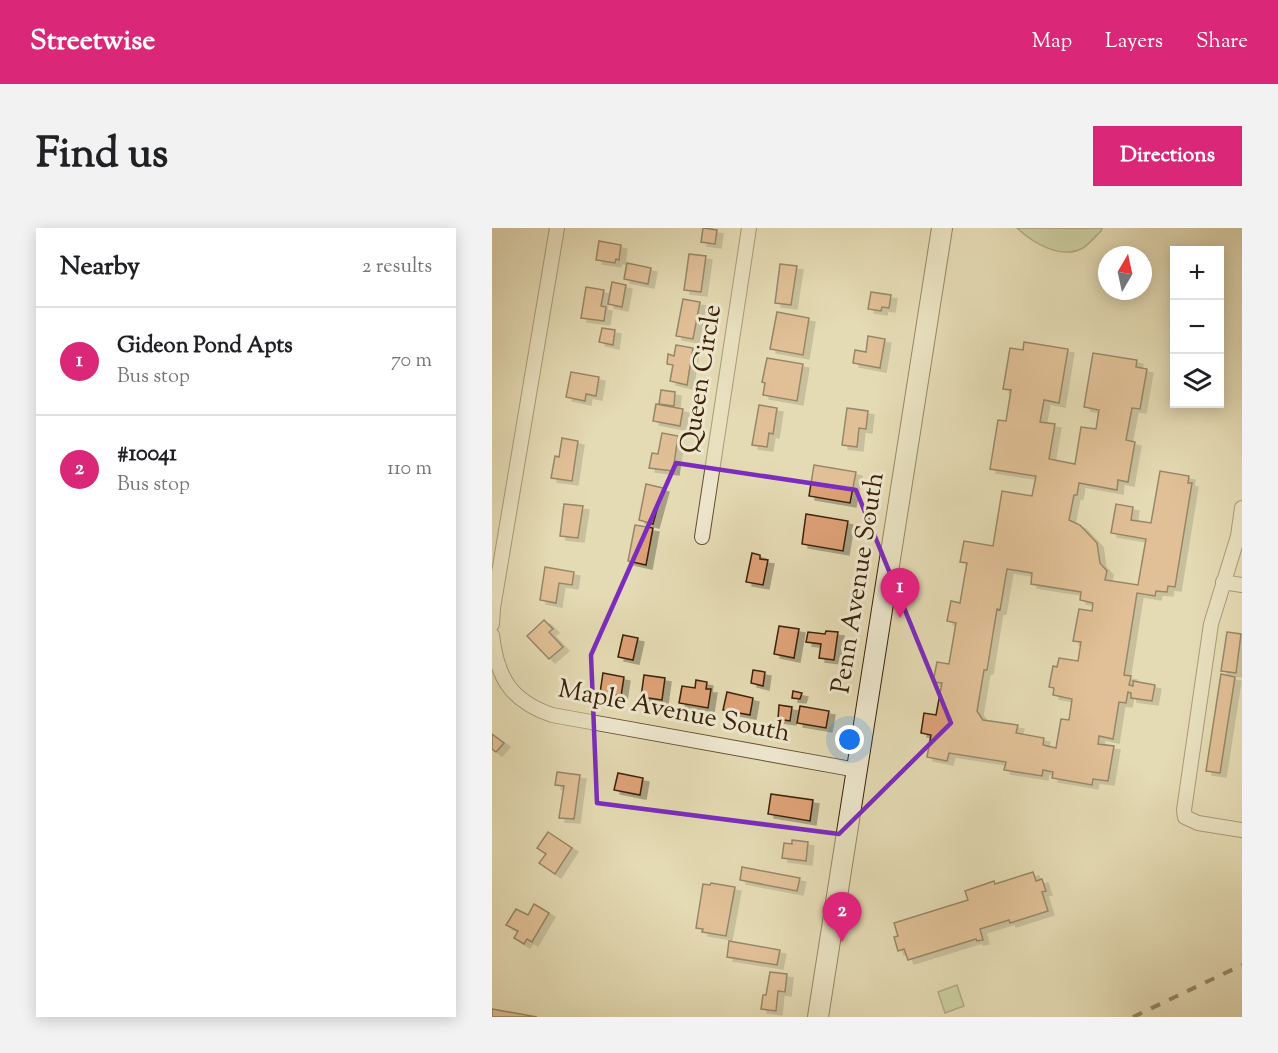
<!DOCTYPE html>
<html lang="en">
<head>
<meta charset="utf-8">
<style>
	:root { --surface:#fff; --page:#f2f2f2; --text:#202124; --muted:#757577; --line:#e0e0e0; --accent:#db2777 }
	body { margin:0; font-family:"Sorts Mill Goudy",serif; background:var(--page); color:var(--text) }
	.controls { position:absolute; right:18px; top:18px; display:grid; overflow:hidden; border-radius:0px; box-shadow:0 3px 15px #0003 }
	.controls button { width:54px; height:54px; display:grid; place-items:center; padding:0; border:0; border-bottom:2px solid var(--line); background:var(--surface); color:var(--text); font:30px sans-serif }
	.compass { position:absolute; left:606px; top:18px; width:54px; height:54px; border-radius:50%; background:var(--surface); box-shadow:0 3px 15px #0003; rotate:9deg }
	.you { position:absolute; left:358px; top:512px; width:21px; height:21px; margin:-15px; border:4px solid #fff; border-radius:50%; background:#1a73e8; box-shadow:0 0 0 9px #1a73e833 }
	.badge { display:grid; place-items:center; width:39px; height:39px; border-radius:50%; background:var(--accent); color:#fff; font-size:20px; font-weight:700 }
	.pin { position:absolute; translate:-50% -50px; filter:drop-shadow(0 2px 3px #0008) }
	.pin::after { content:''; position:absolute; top:32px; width:21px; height:18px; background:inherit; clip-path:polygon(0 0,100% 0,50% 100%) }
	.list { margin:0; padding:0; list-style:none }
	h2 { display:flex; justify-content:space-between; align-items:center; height:78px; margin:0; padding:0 24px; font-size:26px }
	h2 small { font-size:20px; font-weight:400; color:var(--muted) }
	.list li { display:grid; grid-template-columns:39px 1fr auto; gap:18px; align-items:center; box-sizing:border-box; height:108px; padding:0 24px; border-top:2px solid var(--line) }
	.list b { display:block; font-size:22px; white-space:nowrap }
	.list p { margin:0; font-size:20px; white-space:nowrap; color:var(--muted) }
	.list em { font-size:20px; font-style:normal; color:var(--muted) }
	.icon { flex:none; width:33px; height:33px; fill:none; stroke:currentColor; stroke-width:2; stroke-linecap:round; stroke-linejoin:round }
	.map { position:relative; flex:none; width:750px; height:789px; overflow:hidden; border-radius:0px }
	header { display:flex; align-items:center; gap:36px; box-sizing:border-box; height:84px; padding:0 30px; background:var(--accent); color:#fff }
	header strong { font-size:28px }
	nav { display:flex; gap:33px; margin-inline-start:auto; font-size:21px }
	.intro { display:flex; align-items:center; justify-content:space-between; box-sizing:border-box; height:144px; padding:0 36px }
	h1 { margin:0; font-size:42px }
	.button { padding:15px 27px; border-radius:0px; background:var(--accent); color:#fff; font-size:21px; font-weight:700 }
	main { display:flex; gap:36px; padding:0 36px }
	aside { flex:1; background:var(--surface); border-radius:0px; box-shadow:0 3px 15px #0003 }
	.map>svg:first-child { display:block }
</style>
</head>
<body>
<header>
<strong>Streetwise</strong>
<nav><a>Map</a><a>Layers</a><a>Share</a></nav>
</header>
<div class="intro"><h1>Find us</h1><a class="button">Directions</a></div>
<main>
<aside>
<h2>Nearby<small>2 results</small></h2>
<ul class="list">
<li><span class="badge">1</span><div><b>Gideon Pond Apts</b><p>Bus stop</p></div><em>70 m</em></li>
<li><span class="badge">2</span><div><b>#10041</b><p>Bus stop</p></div><em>110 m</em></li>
</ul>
</aside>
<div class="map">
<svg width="750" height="789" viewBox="0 0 750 789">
	<defs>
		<filter id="shadow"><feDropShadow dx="6" dy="4" stdDeviation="0" flood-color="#0004"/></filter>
	</defs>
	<rect width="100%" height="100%" fill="#e4dab3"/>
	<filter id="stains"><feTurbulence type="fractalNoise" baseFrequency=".00333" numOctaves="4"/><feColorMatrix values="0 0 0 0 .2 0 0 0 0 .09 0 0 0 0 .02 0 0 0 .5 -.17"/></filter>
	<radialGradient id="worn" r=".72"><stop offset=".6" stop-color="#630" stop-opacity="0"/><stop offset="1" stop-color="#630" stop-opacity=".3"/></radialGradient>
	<g fill="#b0c08f" stroke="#75704c" stroke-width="1.5">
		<path d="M 525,0 L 610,0 L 609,3 C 603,9 597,16 591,20 C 569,32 541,15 525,0 Z"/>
		<path d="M 465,757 L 472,778 L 453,785 L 446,764 Z"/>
	</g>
	<g fill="#dea177" stroke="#3a2109" stroke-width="1.5" fill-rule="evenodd" filter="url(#shadow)">
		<path d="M 211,0 L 225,2 L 223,16 L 209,14 Z"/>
		<path d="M 107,13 L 129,17 L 127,32 L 124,31 L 123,35 L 104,32 Z"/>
		<path d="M 197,26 L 214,28 L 209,64 L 192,62 Z"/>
		<path d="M 135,35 L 159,40 L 156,56 L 132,51 Z"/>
		<path d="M 288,36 L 305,38 L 299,77 L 283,75 Z"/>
		<path d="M 120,54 L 134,57 L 130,79 L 116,76 Z"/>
		<path d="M 94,59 L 112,62 L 109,78 L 114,79 L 112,93 L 89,90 Z"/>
		<path d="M 379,64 L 399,67 L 397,80 L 390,79 L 389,83 L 376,81 Z"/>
		<path d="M 191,71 L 208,74 L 201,111 L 184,108 Z"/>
		<path d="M 285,84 L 317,90 L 311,127 L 278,121 Z"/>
		<path d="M 110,100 L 123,102 L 121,117 L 107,114 Z"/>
		<path d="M 376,108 L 393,111 L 388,140 L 361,135 L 363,122 L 374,124 Z"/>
		<path d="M 532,114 L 576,121 L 567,175 L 552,172 L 548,194 L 563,196 L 557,231 L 583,236 L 589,199 L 604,201 L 607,182 L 592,179 L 601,125 L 645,132 L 644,139 L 655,141 L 648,181 L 640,180 L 634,212 L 643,214 L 636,254 L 626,252 L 625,262 L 587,255 L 585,267 L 582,267 L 577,292 L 588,297 L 605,315 L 608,335 L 615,343 L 613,352 L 646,357 L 654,311 L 619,305 L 624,276 L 641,279 L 639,292 L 659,295 L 668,243 L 697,248 L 696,255 L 700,255 L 683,359 L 676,358 L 675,364 L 664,363 L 663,368 L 645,365 L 632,447 L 639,448 L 637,457 L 641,458 L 641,453 L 663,457 L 660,473 L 639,470 L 639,465 L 636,464 L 634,475 L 627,474 L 621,511 L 607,508 L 606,516 L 622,518 L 616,553 L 601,551 L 600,557 L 560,550 L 561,544 L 551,542 L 550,548 L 512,542 L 514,534 L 457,525 L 455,533 L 435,529 L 439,507 L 429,505 L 432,485 L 444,487 L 450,455 L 441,454 L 445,434 L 457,436 L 464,395 L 455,393 L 459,373 L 468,375 L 475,335 L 468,334 L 472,313 L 501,318 L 510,263 L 540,268 L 544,248 L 498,241 L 506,192 L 514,193 L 519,162 L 511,161 L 518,120 L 531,122 ZM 515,341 L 540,345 L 539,356 L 589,364 L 588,372 L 601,375 L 600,383 L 587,381 L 581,413 L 589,414 L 586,433 L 567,430 L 565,439 L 561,438 L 557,459 L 562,460 L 561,467 L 580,471 L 577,492 L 569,491 L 564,520 L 551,517 L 552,510 L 524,505 L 526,497 L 491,492 L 485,483 L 492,442 L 495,442 L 505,381 L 508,382 Z"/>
		<path d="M 184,117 L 201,120 L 195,157 L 178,153 L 181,137 L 175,136 L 176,126 L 182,128 Z"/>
		<path d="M 275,130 L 311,136 L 305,173 L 271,167 L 273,155 L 270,154 Z"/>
		<path d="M 79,144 L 107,149 L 104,168 L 94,166 L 93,173 L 74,169 Z"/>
		<path d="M 169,162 L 183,164 L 182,178 L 167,176 Z"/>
		<path d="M 164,176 L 191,181 L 188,198 L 161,193 Z"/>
		<path d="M 267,177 L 285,180 L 281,206 L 277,205 L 275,219 L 260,217 Z"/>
		<path d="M 355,180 L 376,183 L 374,201 L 367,200 L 365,219 L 350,217 Z"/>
		<path d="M 170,205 L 186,208 L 181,243 L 157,240 L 160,225 L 166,226 Z"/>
		<path d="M 70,210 L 86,213 L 80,253 L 59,250 L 63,228 L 67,229 Z"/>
		<path d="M 322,237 L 364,244 L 358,275 L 317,268 Z"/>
		<path d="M 154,256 L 171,260 L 161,296 L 147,292 Z"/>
		<path d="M 72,276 L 91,278 L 86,310 L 68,308 Z"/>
		<path d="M 314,286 L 356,293 L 351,323 L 310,316 Z"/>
		<path d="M 143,297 L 161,300 L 154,337 L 136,333 Z"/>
		<path d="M 260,325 L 268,327 L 268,331 L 276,332 L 271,357 L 254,354 Z"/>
		<path d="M 53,339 L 82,344 L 80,357 L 67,355 L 64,375 L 48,372 Z"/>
		<path d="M 52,392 L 61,401 L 57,404 L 71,419 L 57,431 L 35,408 Z"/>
		<path d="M 287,398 L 307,401 L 302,430 L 282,426 Z"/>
		<path d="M 334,403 L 346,404 L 342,432 L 327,430 L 329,416 L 314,414 L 316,404 L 333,406 Z"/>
		<path d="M 735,404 L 749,406 L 744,445 L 729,443 Z"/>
		<path d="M 131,407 L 146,410 L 141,432 L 126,429 Z"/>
		<path d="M 261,442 L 273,444 L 271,458 L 259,455 Z"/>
		<path d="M 111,445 L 132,449 L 129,468 L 108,465 Z"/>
		<path d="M 729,446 L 743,449 L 728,545 L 714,543 Z"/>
		<path d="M 152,447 L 173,450 L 170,472 L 149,469 Z"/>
		<path d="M 204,452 L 215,454 L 214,461 L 219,461 L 216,480 L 187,475 L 190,458 L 203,460 Z"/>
		<path d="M 301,463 L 310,465 L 308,471 L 300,470 Z"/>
		<path d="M 235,464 L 261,470 L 258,487 L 231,482 Z"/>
		<path d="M 287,477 L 300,479 L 298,493 L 286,491 Z"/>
		<path d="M 308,478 L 337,483 L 334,500 L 305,495 Z"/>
		<path d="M 0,506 L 12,515 L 4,524 L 0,521 Z"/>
		<path d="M 65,544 L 88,547 L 82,591 L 67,590 L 72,558 L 63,557 Z"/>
		<path d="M 126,545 L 151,550 L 148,567 L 122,562 Z"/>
		<path d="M 279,566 L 321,572 L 318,593 L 276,586 Z"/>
		<path d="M 56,604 L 80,620 L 63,646 L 47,635 L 54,626 L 45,620 Z"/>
		<path d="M 300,612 L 316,614 L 314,633 L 290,630 L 292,615 L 300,616 Z"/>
		<path d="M 250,639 L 308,650 L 305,663 L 248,652 Z"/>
		<path d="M 541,644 L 544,653 L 550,651 L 554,663 L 550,664 L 556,683 L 518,695 L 517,692 L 488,701 L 491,712 L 485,713 L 484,711 L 416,732 L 412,721 L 406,723 L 402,709 L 406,708 L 402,695 L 476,672 L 473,663 L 502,653 L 503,656 Z"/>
		<path d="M 219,655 L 243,659 L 234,708 L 210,704 L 211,701 L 204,700 L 211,656 L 218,657 Z"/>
		<path d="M 42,676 L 57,685 L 40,714 L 35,711 L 32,716 L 22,710 L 26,703 L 14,697 L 24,681 L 36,687 Z"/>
		<path d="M 237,713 L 288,722 L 285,737 L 235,729 Z"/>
		<path d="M 278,744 L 295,746 L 293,764 L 286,763 L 284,783 L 269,781 L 271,767 L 274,767 Z"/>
		<path d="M 0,781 L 45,789 L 0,789 Z"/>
	</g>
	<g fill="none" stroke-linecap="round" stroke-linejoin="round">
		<defs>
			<g id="street">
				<path d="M 750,280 L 746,308 L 719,396 L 692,582 L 693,589 L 706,595 L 750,602"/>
				<path d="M 210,309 L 257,0"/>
				<path d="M 731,354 L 750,357"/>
				<path d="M 0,396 L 1,380 L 65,0"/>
				<path d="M 0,407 C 5,450 19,473 60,487 L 365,542"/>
			</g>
			<path id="secondary" d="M 326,789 L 450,0"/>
		</defs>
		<use href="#street" stroke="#644f34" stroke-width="16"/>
		<use href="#secondary" stroke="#3a2109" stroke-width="22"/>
		<use href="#street" stroke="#ede7ce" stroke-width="14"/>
		<use href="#secondary" stroke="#ede7ce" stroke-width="20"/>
		<path stroke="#3a2109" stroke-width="4" stroke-dasharray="10 10" stroke-linecap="butt" d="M 641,789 L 750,737"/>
	</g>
	<path d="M0 0H750V789H0ZM 184,235 L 364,262 L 459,495 L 347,606 L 105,575 L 99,427 Z" fill="#e4dab3" fill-opacity=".55" fill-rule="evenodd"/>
	<path fill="none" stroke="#7b2cbf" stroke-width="4.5" stroke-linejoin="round" d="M 184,235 L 364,262 L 459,495 L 347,606 L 105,575 L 99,427 Z"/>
	<g text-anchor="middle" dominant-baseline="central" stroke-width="6" stroke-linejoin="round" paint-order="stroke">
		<g font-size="26" fill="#3a2109" stroke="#ede7ce">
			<text transform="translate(210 151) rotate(-81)">Queen Circle</text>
			<text transform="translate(367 355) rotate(-81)">Penn Avenue South</text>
			<text transform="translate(182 484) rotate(11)">Maple Avenue South</text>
		</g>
	</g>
	<rect width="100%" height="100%" filter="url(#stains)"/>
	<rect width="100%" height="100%" fill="url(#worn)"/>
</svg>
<div class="controls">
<button>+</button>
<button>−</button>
<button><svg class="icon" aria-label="layers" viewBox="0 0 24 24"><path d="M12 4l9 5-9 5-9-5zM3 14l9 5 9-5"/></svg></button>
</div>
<svg class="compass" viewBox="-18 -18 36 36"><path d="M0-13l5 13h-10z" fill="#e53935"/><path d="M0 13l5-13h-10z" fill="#757577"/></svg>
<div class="you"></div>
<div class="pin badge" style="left:408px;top:390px">1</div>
<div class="pin badge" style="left:350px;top:714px">2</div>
</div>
</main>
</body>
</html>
